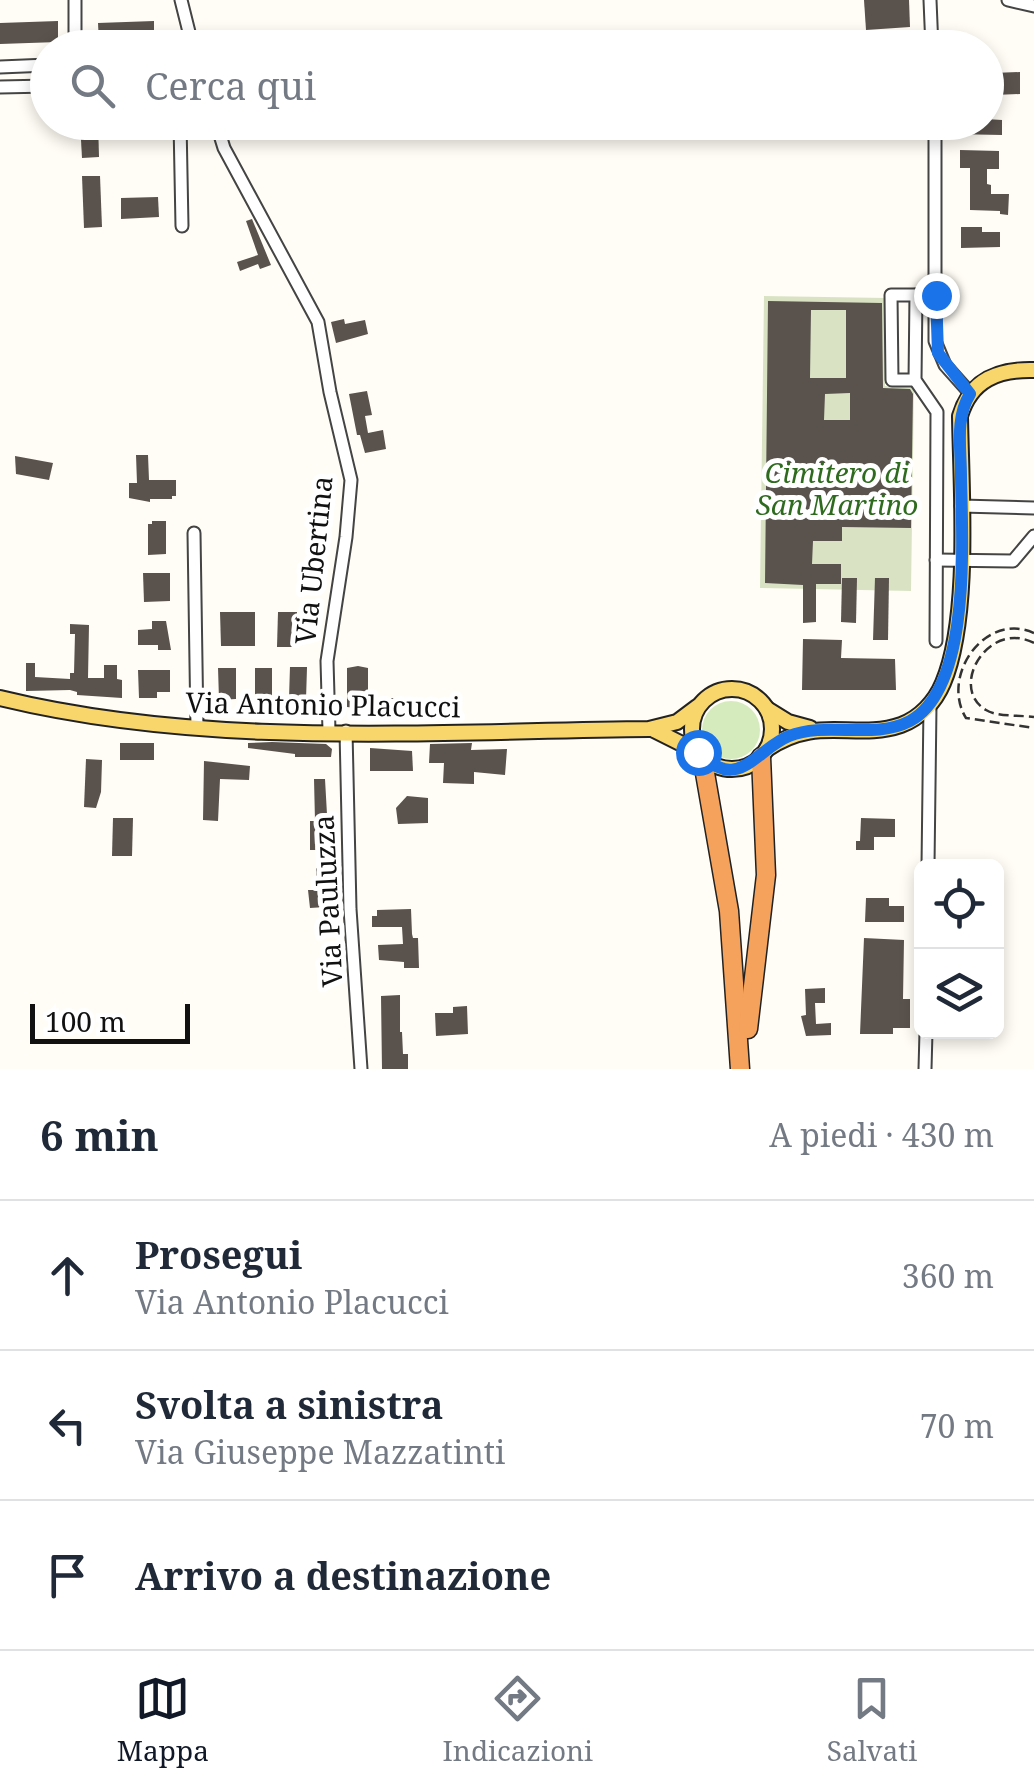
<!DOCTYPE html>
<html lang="it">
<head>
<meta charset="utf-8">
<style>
	:root { --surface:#fff; --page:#f2f2f3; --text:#1f2937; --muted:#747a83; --line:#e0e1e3; --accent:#111827 }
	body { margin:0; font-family:"Noto Serif",serif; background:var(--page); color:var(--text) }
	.controls { position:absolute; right:30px; bottom:30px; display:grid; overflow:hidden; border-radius:15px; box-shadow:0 5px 15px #0003 }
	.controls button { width:90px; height:90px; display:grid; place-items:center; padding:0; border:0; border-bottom:2px solid var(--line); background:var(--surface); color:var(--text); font:50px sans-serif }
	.scale { position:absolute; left:30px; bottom:25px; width:160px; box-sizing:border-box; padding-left:10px; border:5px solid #111; border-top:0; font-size:28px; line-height:35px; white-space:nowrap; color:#111; -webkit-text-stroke:8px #fff; paint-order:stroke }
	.stop { position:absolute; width:30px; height:30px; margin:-22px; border:8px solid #1a73e8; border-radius:50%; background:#fff }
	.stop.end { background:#1a73e8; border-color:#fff; box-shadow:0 2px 10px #0008 }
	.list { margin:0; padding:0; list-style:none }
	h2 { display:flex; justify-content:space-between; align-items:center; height:130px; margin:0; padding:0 40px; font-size:42px }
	h2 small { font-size:32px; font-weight:400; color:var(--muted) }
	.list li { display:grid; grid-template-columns:65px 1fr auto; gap:30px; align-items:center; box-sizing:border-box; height:150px; padding:0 40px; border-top:2px solid var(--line) }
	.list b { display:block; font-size:38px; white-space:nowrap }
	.list p { margin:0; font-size:32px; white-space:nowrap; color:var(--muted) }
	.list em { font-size:32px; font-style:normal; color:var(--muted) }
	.icon { flex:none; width:55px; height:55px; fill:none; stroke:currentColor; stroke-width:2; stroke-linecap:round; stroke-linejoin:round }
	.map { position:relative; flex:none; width:1034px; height:1069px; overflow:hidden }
	.search { position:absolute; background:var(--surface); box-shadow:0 5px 15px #0003; left:30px; right:30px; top:30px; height:110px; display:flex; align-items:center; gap:25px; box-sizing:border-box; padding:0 35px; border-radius:55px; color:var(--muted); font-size:38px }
	.sheet { height:580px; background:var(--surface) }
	nav { display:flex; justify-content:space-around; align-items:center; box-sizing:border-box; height:140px; border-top:2px solid var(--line); background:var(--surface); font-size:28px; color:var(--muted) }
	nav a { display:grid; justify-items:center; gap:5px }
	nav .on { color:var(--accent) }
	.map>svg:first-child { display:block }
</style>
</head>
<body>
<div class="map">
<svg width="1034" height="1069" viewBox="0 0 1034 1069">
	<rect width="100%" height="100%" fill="#fffdf5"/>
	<circle fill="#d5ebbd" cx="731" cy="730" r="29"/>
	<path fill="#d9e3c4" d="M 764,296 L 886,298 L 885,386 L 914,388 L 911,591 L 760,588 Z"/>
	<g fill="#5a524d" fill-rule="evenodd">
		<path d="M 864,0 L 909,0 L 910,27 L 866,30 Z"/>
		<path d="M 58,21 L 58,42 L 0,44 L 0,23 Z"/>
		<path d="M 154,21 L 154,42 L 99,44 L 98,23 Z"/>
		<path d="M 1020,72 L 1020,94 L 994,95 L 993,73 Z"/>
		<path d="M 986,119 L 1002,120 L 1002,135 L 952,134 L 952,122 L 986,122 Z"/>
		<path d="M 80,122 L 98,122 L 99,157 L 82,158 Z"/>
		<path d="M 960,150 L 999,151 L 999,169 L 987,169 L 987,184 L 991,185 L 991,194 L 1009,194 L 1008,215 L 1000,214 L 1000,211 L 970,210 L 970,168 L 960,168 Z"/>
		<path d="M 82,176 L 100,176 L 102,227 L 84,228 Z"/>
		<path d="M 158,197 L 159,217 L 121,219 L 121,198 Z"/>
		<path d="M 252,219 L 271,265 L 260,269 L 258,264 L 240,271 L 237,262 L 258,255 L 246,221 Z"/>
		<path d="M 961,227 L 982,227 L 982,232 L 1000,232 L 1000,247 L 961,248 Z"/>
		<path d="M 768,301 L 882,303 L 883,388 L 910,389 L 913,394 L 911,528 L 842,527 L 842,541 L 813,541 L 812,564 L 841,564 L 841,584 L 816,584 L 816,622 L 803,623 L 803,585 L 765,583 ZM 811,310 L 846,310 L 846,378 L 810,378 ZM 850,393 L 850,420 L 824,420 L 825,394 Z"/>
		<path d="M 344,319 L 345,324 L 365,320 L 368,334 L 336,343 L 331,322 Z"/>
		<path d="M 367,391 L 372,415 L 365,416 L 368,433 L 383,430 L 386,449 L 365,453 L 360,435 L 357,435 L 349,394 Z"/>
		<path d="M 136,455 L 148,455 L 149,480 L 176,480 L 176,496 L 172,496 L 172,499 L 150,499 L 150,502 L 129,498 L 129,483 L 137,483 Z"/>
		<path d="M 15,456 L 53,463 L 49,480 L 16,474 Z"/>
		<path d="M 152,521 L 166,521 L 166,554 L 148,555 L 148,524 L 152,524 Z"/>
		<path d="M 143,573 L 170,573 L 170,601 L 144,602 Z"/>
		<path d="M 842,578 L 857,578 L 856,623 L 841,622 Z"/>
		<path d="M 875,578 L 889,578 L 888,640 L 873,640 Z"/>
		<path d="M 220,612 L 255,612 L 255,646 L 221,646 Z"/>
		<path d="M 278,612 L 297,612 L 297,647 L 277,647 Z"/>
		<path d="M 152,621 L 166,621 L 171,650 L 158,650 L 158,645 L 138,645 L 138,630 L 152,629 Z"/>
		<path d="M 70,624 L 89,625 L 88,678 L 104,678 L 104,665 L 117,665 L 117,679 L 122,680 L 122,698 L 77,695 L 77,692 L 70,690 L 26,691 L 26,663 L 35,663 L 35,677 L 70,679 L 70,673 L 74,673 L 75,634 L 70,634 Z"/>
		<path d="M 803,639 L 842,640 L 841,658 L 895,659 L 896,690 L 802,690 Z"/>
		<path d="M 358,666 L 368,668 L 368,698 L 397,698 L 397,713 L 347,707 L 347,668 Z"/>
		<path d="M 290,667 L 307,667 L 306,699 L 289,698 Z"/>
		<path d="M 218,668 L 236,668 L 236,699 L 219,700 Z"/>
		<rect x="255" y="668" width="17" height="31"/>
		<path d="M 138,670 L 170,670 L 170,692 L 157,692 L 157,698 L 139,698 Z"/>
		<path d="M 272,742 L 326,744 L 332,749 L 331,757 L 295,757 L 295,754 L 248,748 L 248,743 Z"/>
		<rect x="120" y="743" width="34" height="17"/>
		<path d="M 472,743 L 471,750 L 507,749 L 505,775 L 474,772 L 474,784 L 443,783 L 444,763 L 429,763 L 430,744 Z"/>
		<path d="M 370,748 L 412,751 L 413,771 L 370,771 Z"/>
		<path d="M 86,759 L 102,760 L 101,792 L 96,808 L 84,807 Z"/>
		<path d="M 204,761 L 250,766 L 249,780 L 220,779 L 218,821 L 203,820 Z"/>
		<path d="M 314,779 L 325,779 L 329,850 L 310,850 L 310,821 L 315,821 Z"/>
		<path d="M 407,796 L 428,798 L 428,823 L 398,824 L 396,808 Z"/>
		<path d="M 113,818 L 133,818 L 132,856 L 112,856 Z"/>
		<path d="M 861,818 L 895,819 L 895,837 L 874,837 L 874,850 L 856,850 L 856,841 L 860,841 Z"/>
		<path d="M 335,867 L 341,906 L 310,908 L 308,890 L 317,890 L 316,868 Z"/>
		<path d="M 866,898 L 889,898 L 889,906 L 904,906 L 904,922 L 865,922 Z"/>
		<path d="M 411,909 L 412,934 L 413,938 L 418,938 L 419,968 L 404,968 L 404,962 L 379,960 L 378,945 L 403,944 L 402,927 L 372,927 L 372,916 L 377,916 L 377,910 Z"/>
		<path d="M 864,938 L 904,940 L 903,999 L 910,999 L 910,1028 L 893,1028 L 893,1034 L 860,1034 Z"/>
		<path d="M 825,988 L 825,1003 L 815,1003 L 816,1024 L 831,1023 L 831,1035 L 806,1036 L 801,1016 L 806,1015 L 805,989 Z"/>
		<path d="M 400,995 L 400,1032 L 402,1032 L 403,1054 L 408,1054 L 408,1069 L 382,1069 L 381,996 Z"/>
		<path d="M 467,1006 L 468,1034 L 436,1036 L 435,1013 L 453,1013 L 453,1007 Z"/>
	</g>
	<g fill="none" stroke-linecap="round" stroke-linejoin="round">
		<defs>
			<g id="minor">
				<path d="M 75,0 L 75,48"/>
				<path d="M 181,0 L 193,48"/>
				<path d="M 930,0 L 932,48"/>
				<path d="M 1008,0 L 1034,6"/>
				<path d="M 0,67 L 48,65"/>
				<path d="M 0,87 L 48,86"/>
				<path d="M 180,122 L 182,226"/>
				<path d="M 216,122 L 224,148 L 318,322 L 330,392 L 351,480 L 346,537 L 327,661 L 329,731"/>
				<path d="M 935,122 L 935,341 L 945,365 L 970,393"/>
				<path d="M 916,295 L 915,380 L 937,412 L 936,641"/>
				<path d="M 915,380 L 892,380 L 891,295 L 936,295"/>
				<path d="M 961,506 L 1034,508"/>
				<path d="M 194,533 L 197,728"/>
				<path d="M 936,560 L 1013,561 L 1034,536"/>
				<path d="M 346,731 L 350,909 L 361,1069"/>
				<path d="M 928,866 L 930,706"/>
				<path d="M 925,1069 L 926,1032"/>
			</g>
			<g id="major">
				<circle cx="732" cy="729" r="40"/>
				<path d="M 0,698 C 209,749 435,731 649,729 L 677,722 L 697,707"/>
				<path d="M 767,709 L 788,722 L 810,728"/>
				<path d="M 654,730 L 698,752"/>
				<path d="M 767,749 C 818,714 855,741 901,725 C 920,718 935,702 943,683 C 971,617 961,488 960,416 C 971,379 999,369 1034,370"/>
			</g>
			<g id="highway">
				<path d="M 702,756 L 729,911 L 740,1069"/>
				<path d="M 748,1029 L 766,875 L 761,757"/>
			</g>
		</defs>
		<use href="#minor" stroke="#444" stroke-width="15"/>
		<use href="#major" stroke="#222" stroke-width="18"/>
		<use href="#highway" stroke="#222" stroke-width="21"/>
		<g stroke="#333" stroke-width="2.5" stroke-dasharray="10 5" stroke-linecap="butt">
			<path d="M 1034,633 C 985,611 940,676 966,718 L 1034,728"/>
			<path d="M 1034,643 C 988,619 948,688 986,710 C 997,717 1020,715 1034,717"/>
		</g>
		<use href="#minor" stroke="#fff" stroke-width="11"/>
		<use href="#major" stroke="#f9d66b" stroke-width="14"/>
		<use href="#highway" stroke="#f5a25d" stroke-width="18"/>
	</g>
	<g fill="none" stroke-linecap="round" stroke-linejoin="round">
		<path stroke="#1a73e8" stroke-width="12" d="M 698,752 C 738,794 755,750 789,736 C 827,721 874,740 910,721 C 972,687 962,538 961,476 C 961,448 955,418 970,394 L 938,353 L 936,295"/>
	</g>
	<g text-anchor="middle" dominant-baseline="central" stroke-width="10" stroke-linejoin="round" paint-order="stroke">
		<g font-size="28" font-style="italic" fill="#2f6b1f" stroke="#fff">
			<text x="837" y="472">Cimitero di<tspan x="837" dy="32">San Martino</tspan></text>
		</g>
		<g font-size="28" fill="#111" stroke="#fff">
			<text transform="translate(313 560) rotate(-84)">Via Ubertina</text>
			<text transform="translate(323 704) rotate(1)">Via Antonio Placucci</text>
			<text transform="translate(327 901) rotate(-93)">Via Pauluzza</text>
		</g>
	</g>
</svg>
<div class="controls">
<button><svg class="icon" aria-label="locate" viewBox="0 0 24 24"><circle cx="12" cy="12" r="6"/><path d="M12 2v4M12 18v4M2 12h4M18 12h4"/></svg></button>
<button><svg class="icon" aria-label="layers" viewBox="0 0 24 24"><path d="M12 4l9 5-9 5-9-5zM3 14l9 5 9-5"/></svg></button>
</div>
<div class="scale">100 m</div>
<div class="stop" style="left:698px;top:752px"></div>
<div class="stop end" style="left:936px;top:295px"></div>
<div class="search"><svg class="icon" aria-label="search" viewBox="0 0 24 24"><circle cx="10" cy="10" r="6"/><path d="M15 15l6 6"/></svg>Cerca qui</div>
</div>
<section class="sheet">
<h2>6 min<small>A piedi · 430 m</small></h2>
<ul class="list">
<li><svg class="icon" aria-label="ahead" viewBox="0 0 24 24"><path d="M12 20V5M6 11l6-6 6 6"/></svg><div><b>Prosegui</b><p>Via Antonio Placucci</p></div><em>360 m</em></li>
<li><svg class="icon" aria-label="left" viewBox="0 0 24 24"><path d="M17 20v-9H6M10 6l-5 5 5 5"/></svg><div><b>Svolta a sinistra</b><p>Via Giuseppe Mazzatinti</p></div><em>70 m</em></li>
<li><svg class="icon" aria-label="arrive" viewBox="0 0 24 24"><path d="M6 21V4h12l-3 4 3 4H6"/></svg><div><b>Arrivo a destinazione</b></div></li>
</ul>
</section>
<nav>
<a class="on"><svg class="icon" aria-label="map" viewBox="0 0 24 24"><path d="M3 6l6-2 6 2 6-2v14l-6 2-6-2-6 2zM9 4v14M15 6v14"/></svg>Mappa</a>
<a><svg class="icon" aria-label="directions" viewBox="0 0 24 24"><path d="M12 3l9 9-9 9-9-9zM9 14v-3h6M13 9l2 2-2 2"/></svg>Indicazioni</a>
<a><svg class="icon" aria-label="saved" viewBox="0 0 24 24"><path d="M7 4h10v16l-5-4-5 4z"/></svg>Salvati</a>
</nav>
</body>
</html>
